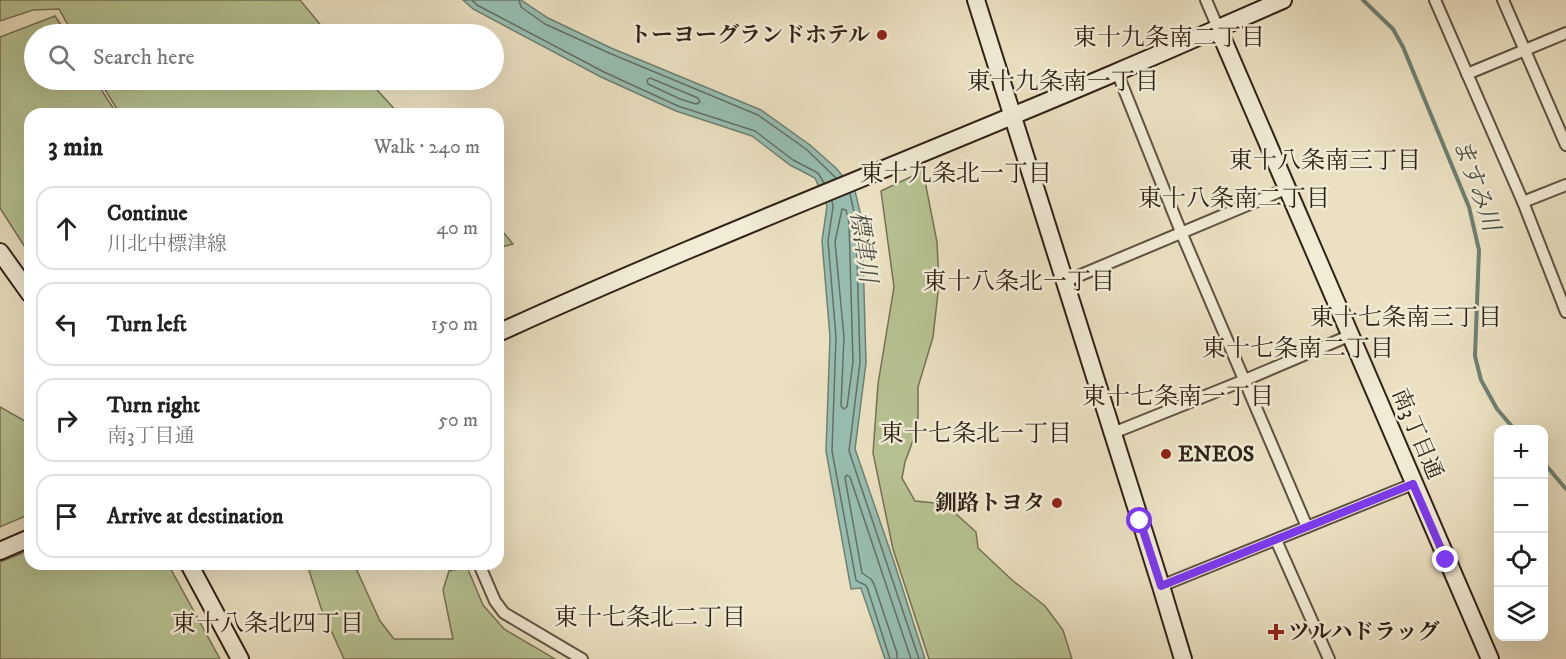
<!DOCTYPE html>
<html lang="en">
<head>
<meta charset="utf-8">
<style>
	:root { --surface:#fff; --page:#f6f6f6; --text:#222; --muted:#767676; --line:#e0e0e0 }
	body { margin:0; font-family:"IM FELL DW Pica","Noto Serif JP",serif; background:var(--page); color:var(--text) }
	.controls { position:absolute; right:18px; bottom:18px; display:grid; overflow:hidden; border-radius:12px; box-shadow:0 6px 24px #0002 }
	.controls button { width:54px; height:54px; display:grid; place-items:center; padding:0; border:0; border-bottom:2px solid var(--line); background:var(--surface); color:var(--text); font:30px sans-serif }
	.stop { position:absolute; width:18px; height:18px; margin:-14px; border:4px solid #7c3aed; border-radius:50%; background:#fff }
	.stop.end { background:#7c3aed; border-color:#fff; box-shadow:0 2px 6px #0008 }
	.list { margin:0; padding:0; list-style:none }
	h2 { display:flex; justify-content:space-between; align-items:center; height:78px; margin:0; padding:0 24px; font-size:26px }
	h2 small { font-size:20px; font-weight:400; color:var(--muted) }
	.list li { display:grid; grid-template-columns:39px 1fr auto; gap:18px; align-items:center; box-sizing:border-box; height:84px; margin:0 12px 12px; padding:0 12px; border:2px solid var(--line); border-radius:18px }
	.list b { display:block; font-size:22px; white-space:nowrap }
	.list p { margin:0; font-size:20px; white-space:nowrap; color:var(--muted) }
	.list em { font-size:20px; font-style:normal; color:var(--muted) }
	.icon { flex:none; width:33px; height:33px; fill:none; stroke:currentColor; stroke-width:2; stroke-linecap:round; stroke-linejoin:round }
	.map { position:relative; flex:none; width:1566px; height:659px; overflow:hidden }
	.search { position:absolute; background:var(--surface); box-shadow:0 6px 24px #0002; left:24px; top:24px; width:480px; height:66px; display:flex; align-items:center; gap:15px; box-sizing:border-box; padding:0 21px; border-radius:33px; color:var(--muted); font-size:22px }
	.panel { position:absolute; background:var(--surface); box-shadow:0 6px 24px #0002; left:24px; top:108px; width:480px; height:462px; border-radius:18px }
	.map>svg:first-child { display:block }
</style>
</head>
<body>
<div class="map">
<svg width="1566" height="659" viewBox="0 0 1566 659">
	<rect width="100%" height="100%" fill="#ebe1c2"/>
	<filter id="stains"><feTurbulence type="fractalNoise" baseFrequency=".00333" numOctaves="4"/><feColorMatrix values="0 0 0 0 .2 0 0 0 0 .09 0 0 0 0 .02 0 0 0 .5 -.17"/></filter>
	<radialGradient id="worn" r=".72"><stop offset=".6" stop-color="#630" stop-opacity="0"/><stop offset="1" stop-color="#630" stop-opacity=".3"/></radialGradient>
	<g fill="#b7c393" stroke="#747255" stroke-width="1.5">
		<path d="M 0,0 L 300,0 L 328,34 L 73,34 L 59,9 L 33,10 L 0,21 Z"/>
		<path d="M 55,16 L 67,34 L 34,34 L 34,80 L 95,80 L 117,114 L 30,114 L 30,255 L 0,208 L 0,37 Z"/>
		<path d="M 99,80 L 368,80 L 399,114 L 120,114 Z"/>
		<path d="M 923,171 L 937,242 L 939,284 L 933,337 L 918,387 L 918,427 L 905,462 L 902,478 L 915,501 L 945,504 L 976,532 L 978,548 L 1012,580 L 1045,606 L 1063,630 L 1072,659 L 929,659 L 893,549 L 873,453 L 878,384 L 894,287 L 881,191 Z"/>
		<path d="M 498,226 L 513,244 L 498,248 Z"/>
		<path d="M 0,407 L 30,424 L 30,514 L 0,527 Z"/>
		<path d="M 30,550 L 30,564 L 168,564 L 220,659 L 0,659 L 0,562 Z"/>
		<path d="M 307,564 L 354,564 L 380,621 L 394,639 L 453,639 L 443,590 L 449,571 L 467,567 L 483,605 L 504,629 L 555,659 L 344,659 L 321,608 Z"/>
	</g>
	<path fill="#98beb1" stroke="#6e8073" stroke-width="1.5" d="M 463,0 L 521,0 L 548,18 L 611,48 L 761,110 L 810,145 L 836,168 L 855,191 L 862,220 L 866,363 L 855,449 L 894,562 L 925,659 L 885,659 L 861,588 L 851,589 L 826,451 L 830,337 L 822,241 L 827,206 L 815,178 L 790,165 L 752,136 L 676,111 L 601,77 L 473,9 Z"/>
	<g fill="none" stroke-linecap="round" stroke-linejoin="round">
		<g stroke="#647064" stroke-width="1.5">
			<path d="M 472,0 L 477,5 L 604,72 L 678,106 L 755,131 L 793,160 L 818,173 L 824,183"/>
			<path d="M 519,0 L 521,7 L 545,24 L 609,53 L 758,115 L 806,149 L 836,178"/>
			<path d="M 650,78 L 698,98 L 700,102 L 696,104 L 680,99 L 648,84 L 647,80 Z"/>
			<path d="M 850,194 L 856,221 L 860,362 L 849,451 L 919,659"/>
			<path d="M 832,201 L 833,207 L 828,241 L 836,337 L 832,451 L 856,580 C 859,584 864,582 867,587 L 890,659"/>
			<path d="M 842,209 L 846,210 L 849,222 L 853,362 L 847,407 L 844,409 L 841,406 L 844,337 L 835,242 Z"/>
			<path d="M 897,659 L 897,653 L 874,584 L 871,579 L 862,573 L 845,478 L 847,475 L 850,477 L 911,659"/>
		</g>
		<g stroke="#6e8073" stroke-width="4">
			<path d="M 1363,0 L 1393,29 L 1403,47 L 1469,207 L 1479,250 L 1475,356 L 1481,380 L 1497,409 L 1515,430"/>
			<path d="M 1544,463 L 1566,489"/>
		</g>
		<defs>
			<g id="street">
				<path d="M 1206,0 L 1218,28"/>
				<path d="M 1435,0 L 1523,202 L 1566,312"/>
				<path d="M 1503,0 L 1566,145"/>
				<path d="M 1117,72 L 1181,232 L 1307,527"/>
				<path d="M 1467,74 L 1566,33"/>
				<path d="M 1523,202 L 1566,185"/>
				<path d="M 1064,282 L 1288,188"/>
				<path d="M 1113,433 L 1245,380 L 1351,335"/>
				<path d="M 1276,540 L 1329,659"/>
				<path d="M 479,564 L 495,601 L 504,613 L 582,659"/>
				<path d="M 1161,586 L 1413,484"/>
			</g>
			<g id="secondary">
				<path d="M 976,0 L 1161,586 L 1183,659"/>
				<path d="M 1218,28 C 1310,238 1398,449 1490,659"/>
				<path d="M 0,252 L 30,294"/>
				<path d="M 498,333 C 702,240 911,160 1117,72 C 1172,49 1227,24 1283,0"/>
				<path d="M 0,551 L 30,538"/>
				<path d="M 189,564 L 240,659"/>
			</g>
		</defs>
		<use href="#street" stroke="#5f5242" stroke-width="14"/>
		<use href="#secondary" stroke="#302217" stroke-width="20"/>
		<use href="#street" stroke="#f2ecd7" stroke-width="10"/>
		<use href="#secondary" stroke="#f2ecd7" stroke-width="16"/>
	</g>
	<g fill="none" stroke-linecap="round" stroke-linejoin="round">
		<path stroke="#7c3aed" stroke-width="8" d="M 1140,521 L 1161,586 L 1413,484 L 1446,560"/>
	</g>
	<g fill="#8f2418" stroke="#f2ecd7" stroke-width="2">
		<circle cx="882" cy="35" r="6"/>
		<circle cx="1166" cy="454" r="6"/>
		<circle cx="1057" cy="503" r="6"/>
		<path d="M1273 623h6v6h6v6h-6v6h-6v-6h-6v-6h6z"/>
	</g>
	<g text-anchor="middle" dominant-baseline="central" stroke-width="5" stroke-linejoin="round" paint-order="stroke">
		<g font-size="22" font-weight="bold" fill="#302217" stroke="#f2ecd7" text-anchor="end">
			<text x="870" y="35">トーヨーグランドホテル</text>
			<text x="1178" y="454" text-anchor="start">ENEOS</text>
			<text x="1045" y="503">釧路トヨタ</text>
			<text x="1288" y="632" text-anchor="start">ツルハドラッグ</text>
		</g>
		<g font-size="22" fill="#302217" stroke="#f2ecd7">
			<text transform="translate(1417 434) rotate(67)">南3丁目通</text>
		</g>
		<g font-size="24" fill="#302217" stroke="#f2ecd7">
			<text x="1169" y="38">東十九条南二丁目</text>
			<text x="1063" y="82">東十九条南一丁目</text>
			<text x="1325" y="161">東十八条南三丁目</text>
			<text x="956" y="174">東十九条北一丁目</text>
			<text x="1234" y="199">東十八条南二丁目</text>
			<text x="1019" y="282">東十八条北一丁目</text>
			<text x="1406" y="318">東十七条南三丁目</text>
			<text x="1298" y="349">東十七条南二丁目</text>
			<text x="1178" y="397">東十七条南一丁目</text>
			<text x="976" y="434">東十七条北一丁目</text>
			<text x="650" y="618">東十七条北二丁目</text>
			<text x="268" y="624">東十八条北四丁目</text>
		</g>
		<g font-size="24" font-style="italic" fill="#4f5145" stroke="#f2ecd7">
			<text transform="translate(1476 185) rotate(71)">ますみ川</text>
			<text transform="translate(863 247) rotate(82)">標津川</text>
		</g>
	</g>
	<rect width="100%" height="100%" filter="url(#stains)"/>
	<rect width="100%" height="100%" fill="url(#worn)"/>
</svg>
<div class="controls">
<button>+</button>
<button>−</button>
<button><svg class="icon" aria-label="locate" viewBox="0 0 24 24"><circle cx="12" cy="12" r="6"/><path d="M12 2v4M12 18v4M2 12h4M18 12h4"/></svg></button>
<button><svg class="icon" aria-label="layers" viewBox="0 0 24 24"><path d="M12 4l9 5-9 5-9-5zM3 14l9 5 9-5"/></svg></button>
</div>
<div class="stop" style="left:1140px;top:521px"></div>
<div class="stop end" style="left:1446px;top:560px"></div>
<div class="search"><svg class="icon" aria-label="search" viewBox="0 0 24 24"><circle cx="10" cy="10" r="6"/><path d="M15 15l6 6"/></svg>Search here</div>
<section class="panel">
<h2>3 min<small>Walk · 240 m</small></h2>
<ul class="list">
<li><svg class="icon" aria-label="ahead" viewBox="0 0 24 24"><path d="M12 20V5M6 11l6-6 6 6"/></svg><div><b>Continue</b><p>川北中標津線</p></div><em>40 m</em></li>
<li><svg class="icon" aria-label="left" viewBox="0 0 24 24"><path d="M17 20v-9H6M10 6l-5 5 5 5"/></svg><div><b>Turn left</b></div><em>150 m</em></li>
<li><svg class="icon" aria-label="right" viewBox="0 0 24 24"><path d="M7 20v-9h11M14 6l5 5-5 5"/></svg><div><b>Turn right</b><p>南3丁目通</p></div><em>50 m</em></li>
<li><svg class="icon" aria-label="arrive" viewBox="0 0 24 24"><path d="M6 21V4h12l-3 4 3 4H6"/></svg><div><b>Arrive at destination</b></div></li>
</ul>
</section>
</div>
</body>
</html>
